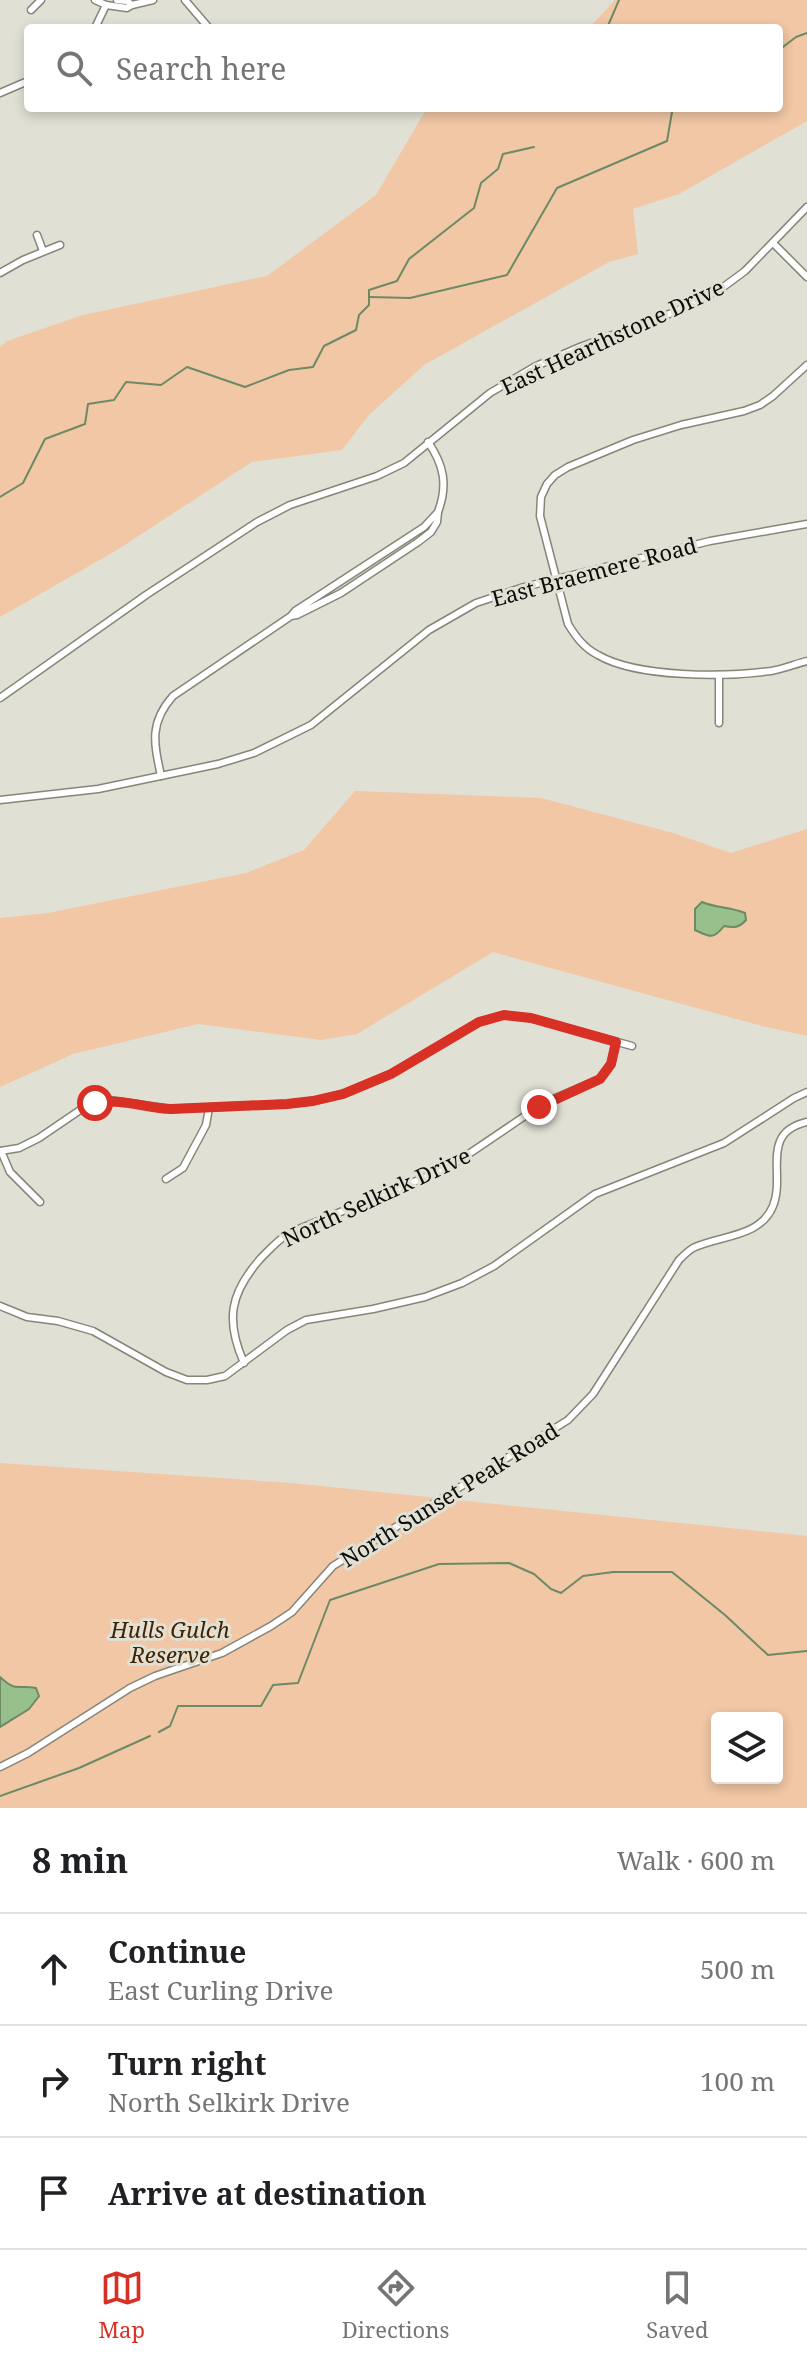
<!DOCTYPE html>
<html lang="en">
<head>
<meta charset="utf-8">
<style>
	:root { --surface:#fff; --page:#f2f2f2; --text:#202124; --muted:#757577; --line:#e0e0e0; --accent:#d93025 }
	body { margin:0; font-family:"Noto Serif",serif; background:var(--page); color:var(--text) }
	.controls { position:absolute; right:24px; bottom:24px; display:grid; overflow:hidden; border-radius:8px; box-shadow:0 4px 12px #0003 }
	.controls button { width:72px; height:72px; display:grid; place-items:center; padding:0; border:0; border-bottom:2px solid var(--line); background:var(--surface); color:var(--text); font:40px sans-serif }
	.stop { position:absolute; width:24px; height:24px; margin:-18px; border:6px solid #d93025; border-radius:50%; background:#fff }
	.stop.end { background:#d93025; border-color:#fff; box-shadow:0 2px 8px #0008 }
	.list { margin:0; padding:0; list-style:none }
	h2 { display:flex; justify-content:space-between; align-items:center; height:104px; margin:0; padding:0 32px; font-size:34px }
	h2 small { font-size:26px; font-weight:400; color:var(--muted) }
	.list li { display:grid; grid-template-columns:52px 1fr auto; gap:24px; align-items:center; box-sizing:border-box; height:112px; padding:0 32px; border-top:2px solid var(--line) }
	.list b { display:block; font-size:30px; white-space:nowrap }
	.list p { margin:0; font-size:26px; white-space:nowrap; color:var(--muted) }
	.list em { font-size:26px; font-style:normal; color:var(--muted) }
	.icon { flex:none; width:44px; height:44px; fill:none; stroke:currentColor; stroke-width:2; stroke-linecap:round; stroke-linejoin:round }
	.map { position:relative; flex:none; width:807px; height:1808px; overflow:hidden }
	.search { position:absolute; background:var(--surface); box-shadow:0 4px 12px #0003; left:24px; right:24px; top:24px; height:88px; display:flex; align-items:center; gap:20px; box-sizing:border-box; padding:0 28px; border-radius:8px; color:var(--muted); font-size:30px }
	.sheet { height:440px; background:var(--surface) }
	nav { display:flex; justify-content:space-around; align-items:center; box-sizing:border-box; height:112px; border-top:2px solid var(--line); background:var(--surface); font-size:22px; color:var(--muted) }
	nav a { display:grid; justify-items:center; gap:4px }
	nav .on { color:var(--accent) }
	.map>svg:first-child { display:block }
</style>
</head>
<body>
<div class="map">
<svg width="807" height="1808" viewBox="0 0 807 1808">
	<rect width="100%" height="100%" fill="#e1e0d4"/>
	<g fill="#f1c7a5" fill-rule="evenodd">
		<path d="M 615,0 L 807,0 L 807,121 L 679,194 L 633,209 L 638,254 L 609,262 L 424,365 L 368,416 L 342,450 L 252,462 L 117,550 L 0,617 L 0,347 L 7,341 L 83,315 L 267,276 L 376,195 L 427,108 L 779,108 L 779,28 L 589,28 Z"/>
		<path d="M 355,791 L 541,798 L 673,833 L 731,853 L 807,829 L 807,1036 L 762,1026 L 493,952 L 357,1034 L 321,1040 L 198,1024 L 73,1054 L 0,1087 L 0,918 L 48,913 L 246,873 L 304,850 Z"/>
		<path d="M 0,1463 L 292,1483 L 807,1536 L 807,1808 L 0,1808 ZM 717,1718 L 777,1718 L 777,1778 L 717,1778 Z"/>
	</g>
	<g fill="#97c08d" stroke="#6d8a65" stroke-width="2">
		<path d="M 702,902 C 716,908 731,907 745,913 L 746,920 C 739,928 734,928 724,926 C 713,940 710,937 695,930 L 695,909 Z"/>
		<path d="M 0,1677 C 17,1693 17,1684 36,1688 L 39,1696 L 29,1709 L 0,1727 Z"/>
	</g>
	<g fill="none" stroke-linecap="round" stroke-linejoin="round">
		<g stroke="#6d8a65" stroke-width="2">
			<path d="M 607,28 L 619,0"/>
			<path d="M 779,50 L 796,37 L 807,33"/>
			<path d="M 370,297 L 410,298 L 507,275 L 557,188 L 667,141 L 672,112 L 675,108"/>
			<path d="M 0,497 L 23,483 L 45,439 L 85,424 L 88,404 L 114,400 L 126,382 L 161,385 L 187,367 L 245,387 L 289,370 L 313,367 L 324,346 L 356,330 L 359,315 L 369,305 L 369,290 L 397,281 L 409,259 L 474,208 L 481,183 L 498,169 L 503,154 L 534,147"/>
			<path d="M 159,1732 L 170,1726 L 178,1706 L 261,1706 L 273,1685 L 298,1683 L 330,1600 L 439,1564 L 509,1563 L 534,1574 L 551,1589 L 561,1593 L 583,1576 L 613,1572 L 672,1572 L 725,1615 L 768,1655 L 807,1651"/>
			<path d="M 0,1796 L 79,1768 L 150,1736"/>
		</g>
		<defs>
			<g id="street">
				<path d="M 95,0 L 106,5 L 127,8 L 132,5 L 153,0"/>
				<path d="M 117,0 L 127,1 L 132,5"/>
				<path d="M 185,0 L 209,28"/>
				<path d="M 31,10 L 41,0"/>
				<path d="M 95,28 L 106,5"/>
				<path d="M 0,93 L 28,81"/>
				<path d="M 37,235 L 43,251"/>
				<path d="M 773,243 L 807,277"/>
				<path d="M 0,273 L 23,260 L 60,245"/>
				<path d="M 807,365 L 773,396 L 760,405 L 744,411 L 681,425 L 633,440 L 568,467 L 555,475 L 547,484 L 541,497 L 540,516 L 568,624 C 576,637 584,648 598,655 C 637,678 726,677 771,671 C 783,669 795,664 807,661"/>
				<path d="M 428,442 C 444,465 448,485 438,512"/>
				<path d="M 719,675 L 719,723"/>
				<path d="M 0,698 L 146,595 L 257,522 L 290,505 L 377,476 L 404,463 L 490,393 L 534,367 L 580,347 L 677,311 L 722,288 L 745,271 L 807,207"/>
				<path d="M 161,776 C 154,743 149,723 173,696 L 291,616 L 295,611 L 424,527 L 438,512 L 437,522 L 431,532 L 418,542 L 341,593 L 297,615 L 291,616"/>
				<path d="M 0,800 L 98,789 L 218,764 L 254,753 L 311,725 L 429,630 L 476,603 L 524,587 L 710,541 L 807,524"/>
				<path d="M 0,1151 L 19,1148 L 39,1138 L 86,1106 L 109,1100 L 171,1109 L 287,1104 L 313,1101 L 343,1094 L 391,1074 L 479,1022 L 504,1015 L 531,1018 L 632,1046"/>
				<path d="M 1,1151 L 10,1172 L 40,1202"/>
				<path d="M 166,1179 L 183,1168 L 206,1125 L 209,1108"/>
				<path d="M 0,1306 L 27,1317 L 58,1321 L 93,1331 L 166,1372 L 187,1380 L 207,1380 L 225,1376 L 287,1330 L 306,1320 L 373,1309 L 425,1297 L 462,1283 L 494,1266 L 595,1194 L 724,1143 L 794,1098 L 807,1092"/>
				<path d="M 244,1363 C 225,1320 230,1293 261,1258 C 270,1249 278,1240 289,1233 L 448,1168 L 544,1103 L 600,1079 L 611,1064 L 616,1042"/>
				<path d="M 0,1767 L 28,1753 L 130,1688 L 155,1676 L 222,1653 L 271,1626 L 292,1612 L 333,1566 L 568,1420 L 593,1394 L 679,1260 C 683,1256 688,1251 693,1248 C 720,1235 760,1238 773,1206 C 786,1175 759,1133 807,1122"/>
			</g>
		</defs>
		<use href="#street" stroke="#86857a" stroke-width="9"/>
		<use href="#street" stroke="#fff" stroke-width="6"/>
	</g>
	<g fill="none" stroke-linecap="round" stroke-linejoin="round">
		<path stroke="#d93025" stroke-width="10" d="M 95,1103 C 122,1098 145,1108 171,1109 L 287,1104 L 313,1101 L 343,1094 L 391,1074 L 479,1022 L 504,1015 L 531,1018 L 616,1042 L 611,1064 L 600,1079 L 539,1107"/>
	</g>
	<g text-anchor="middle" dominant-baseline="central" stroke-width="6" stroke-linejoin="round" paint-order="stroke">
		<g font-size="22" fill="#0c0c08" stroke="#e1e0d4">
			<text transform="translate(612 336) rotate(-25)">East Hearthstone Drive</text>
			<text transform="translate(594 571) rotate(-15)">East Braemere Road</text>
			<text transform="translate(376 1196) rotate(-25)">North Selkirk Drive</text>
			<text transform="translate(449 1494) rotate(-32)">North Sunset Peak Road</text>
		</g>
		<g font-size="22" font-style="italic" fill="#452300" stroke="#e1e0d4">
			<text x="170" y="1629">Hulls Gulch<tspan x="170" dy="25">Reserve</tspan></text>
		</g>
	</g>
</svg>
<div class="controls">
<button><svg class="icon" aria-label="layers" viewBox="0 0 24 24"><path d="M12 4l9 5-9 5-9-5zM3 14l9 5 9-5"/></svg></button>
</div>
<div class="stop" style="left:95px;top:1103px"></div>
<div class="stop end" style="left:539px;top:1107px"></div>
<div class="search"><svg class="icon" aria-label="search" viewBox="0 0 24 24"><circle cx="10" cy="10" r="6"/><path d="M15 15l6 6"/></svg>Search here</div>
</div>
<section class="sheet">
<h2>8 min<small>Walk · 600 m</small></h2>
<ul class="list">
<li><svg class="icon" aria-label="ahead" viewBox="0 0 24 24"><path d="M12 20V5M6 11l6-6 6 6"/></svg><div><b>Continue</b><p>East Curling Drive</p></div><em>500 m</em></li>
<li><svg class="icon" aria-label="right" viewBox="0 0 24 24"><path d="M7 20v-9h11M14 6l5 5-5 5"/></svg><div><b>Turn right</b><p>North Selkirk Drive</p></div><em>100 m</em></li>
<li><svg class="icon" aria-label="arrive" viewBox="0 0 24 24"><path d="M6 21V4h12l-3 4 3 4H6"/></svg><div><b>Arrive at destination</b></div></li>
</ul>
</section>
<nav>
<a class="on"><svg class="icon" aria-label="map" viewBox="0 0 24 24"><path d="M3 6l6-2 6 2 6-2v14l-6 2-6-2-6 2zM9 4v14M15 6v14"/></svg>Map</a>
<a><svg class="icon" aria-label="directions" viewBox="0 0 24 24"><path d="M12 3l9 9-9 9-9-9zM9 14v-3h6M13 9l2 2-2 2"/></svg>Directions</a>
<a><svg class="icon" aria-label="saved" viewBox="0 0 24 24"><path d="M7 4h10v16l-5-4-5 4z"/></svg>Saved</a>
</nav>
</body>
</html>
